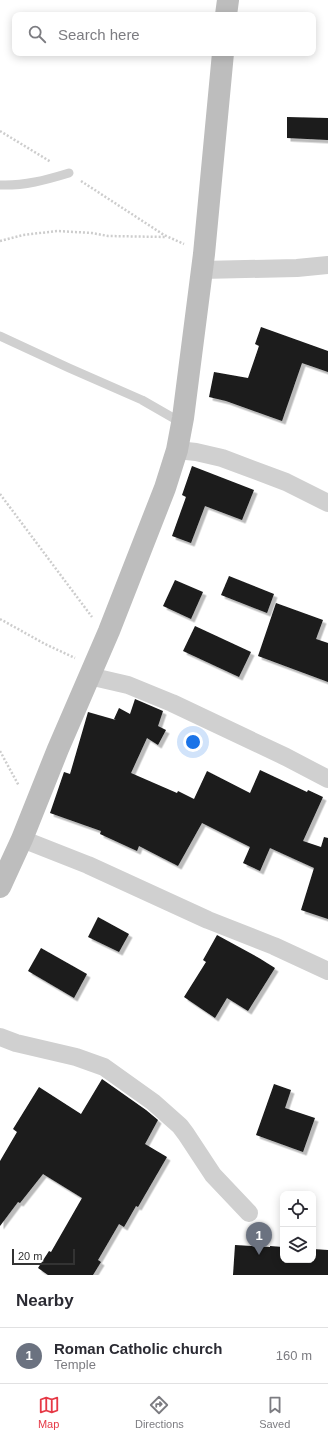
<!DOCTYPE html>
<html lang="en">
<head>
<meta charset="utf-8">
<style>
	:root { --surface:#fff; --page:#f7f7f7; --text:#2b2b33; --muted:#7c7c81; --line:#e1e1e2; --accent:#e63946 }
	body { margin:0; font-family:Arial,sans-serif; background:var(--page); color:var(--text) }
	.controls { position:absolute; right:12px; bottom:12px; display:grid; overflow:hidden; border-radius:8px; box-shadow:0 2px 10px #0003 }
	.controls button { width:36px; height:36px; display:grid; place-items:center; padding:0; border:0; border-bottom:1px solid var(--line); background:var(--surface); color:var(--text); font:20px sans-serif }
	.scale { position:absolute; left:12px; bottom:10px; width:63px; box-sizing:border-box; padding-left:4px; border:2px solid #333; border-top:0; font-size:11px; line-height:14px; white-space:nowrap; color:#333; -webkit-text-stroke:3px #fff; paint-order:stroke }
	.you { position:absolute; left:193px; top:742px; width:14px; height:14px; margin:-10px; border:3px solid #fff; border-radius:50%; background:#1a73e8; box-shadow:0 0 0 6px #1a73e833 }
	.badge { display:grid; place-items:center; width:26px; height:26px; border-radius:50%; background:var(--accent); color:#fff; font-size:13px; font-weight:700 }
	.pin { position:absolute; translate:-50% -33px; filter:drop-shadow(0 1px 2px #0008) }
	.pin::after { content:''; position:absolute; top:21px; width:14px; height:12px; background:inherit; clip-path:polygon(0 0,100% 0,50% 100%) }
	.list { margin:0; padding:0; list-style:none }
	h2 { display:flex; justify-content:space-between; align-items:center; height:52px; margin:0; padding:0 16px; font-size:17px }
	h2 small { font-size:13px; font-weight:400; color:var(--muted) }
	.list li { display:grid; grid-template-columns:26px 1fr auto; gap:12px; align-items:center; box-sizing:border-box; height:56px; padding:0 16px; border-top:1px solid var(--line) }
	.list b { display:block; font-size:15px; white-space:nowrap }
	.list p { margin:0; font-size:13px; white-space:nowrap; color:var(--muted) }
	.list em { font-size:13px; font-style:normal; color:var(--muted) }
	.icon { flex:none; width:22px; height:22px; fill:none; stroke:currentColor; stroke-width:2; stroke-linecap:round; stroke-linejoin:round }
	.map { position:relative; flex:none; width:328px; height:1275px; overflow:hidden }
	.search { position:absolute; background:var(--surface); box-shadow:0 2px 10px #0003; left:12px; right:12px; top:12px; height:44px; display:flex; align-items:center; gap:10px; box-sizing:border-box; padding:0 14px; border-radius:8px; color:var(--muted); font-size:15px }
	.sheet { height:108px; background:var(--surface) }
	nav { display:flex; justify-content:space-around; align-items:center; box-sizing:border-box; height:56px; border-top:1px solid var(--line); background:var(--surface); font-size:11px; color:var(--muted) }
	nav a { display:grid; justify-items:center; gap:2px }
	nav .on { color:var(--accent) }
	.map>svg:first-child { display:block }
</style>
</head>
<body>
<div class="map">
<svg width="328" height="1275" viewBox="0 0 328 1275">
	<defs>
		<filter id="shadow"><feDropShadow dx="3.5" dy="3.5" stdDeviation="0" flood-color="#0004"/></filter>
	</defs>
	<rect width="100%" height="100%" fill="#fff"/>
	<g fill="#1a1a1a" filter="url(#shadow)">
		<path d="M 287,117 L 328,118 L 328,140 L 287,138 Z"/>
		<path d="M 261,327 L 328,351 L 328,372 L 302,363 L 282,421 L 226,401 L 209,397 L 214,372 L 248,378 L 259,346 L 255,344 Z"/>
		<path d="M 192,466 L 254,490 L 242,520 L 205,506 L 191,543 L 172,536 L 186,497 L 182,495 Z"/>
		<path d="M 229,576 L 274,594 L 267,613 L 221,595 Z"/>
		<path d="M 175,580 L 203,592 L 191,619 L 163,606 Z"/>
		<path d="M 276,603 L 323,620 L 316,639 L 328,643 L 328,682 L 258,656 Z"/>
		<path d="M 195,626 L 251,652 L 239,677 L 183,651 Z"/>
		<path d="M 135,699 L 163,711 L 158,726 L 166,730 L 158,745 L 147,738 L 131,773 L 177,793 L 178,791 L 194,799 L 207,771 L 250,793 L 260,770 L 307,792 L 308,790 L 323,797 L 303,841 L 321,847 L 324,837 L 328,838 L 328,919 L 301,910 L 314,868 L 270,848 L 260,871 L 243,863 L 250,847 L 202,823 L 178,866 L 139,846 L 137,851 L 100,834 L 101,831 L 50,813 L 64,772 L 70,774 L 88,712 L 116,720 L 114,719 L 119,708 L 130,714 Z"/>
		<path d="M 98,917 L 129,934 L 119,952 L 88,937 Z"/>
		<path d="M 217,935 L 259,958 L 275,968 L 248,1011 L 227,998 L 215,1018 L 184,997 L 206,962 L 203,960 Z"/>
		<path d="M 41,948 L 87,974 L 74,998 L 28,971 Z"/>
		<path d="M 102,1079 L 146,1110 L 158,1120 L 145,1144 L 167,1157 L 138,1207 L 136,1206 L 124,1227 L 119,1224 L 98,1260 L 101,1262 L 93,1275 L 48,1275 L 38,1268 L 49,1251 L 51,1252 L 82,1198 L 43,1174 L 20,1203 L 18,1202 L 0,1226 L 0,1161 L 17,1132 L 13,1129 L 39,1087 L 81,1114 Z"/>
		<path d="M 274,1084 L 291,1090 L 285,1108 L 315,1118 L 303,1152 L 256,1135 Z"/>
		<path d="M 235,1245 L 270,1247 L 270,1246 L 283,1247 L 283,1260 L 313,1260 L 313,1249 L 328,1250 L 328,1275 L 233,1275 Z"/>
	</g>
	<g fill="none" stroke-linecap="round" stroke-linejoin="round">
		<g stroke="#cdcdcd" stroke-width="2.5" stroke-dasharray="2 2" stroke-linecap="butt">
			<path d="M 0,131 L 51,162"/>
			<path d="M 81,181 L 164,235 L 184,244"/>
			<path d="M 0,241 L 23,235 L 57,231 L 92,233 L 108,236 L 166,237"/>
			<path d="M 0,494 L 92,617"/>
			<path d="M 0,619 L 45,644 L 75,658"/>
			<path d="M 0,751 L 19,786"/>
		</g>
		<g stroke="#d0d0d0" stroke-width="9">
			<path d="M 0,185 C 24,186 46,180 69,173"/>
			<path d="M 0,336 L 69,368 L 142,400 L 182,423"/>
		</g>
		<g stroke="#d0d0d0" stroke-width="18">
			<path d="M 202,270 L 297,268 L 328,265"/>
			<path d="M 177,450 L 196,452 L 222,458 L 286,482 L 328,503"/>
			<path d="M 89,676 L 128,685 L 172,703 L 286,757 L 328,779"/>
			<path d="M 22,839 L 88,865 L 208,920 L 274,946 L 328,971"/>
			<path d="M 0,1037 L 16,1043 L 76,1057 L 104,1067 L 153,1102 L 180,1126 L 186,1134 L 213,1175 L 249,1213"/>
		</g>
		<g stroke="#bdbdbd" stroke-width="22">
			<path d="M 226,15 L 228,0"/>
			<path d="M 0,887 L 22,839 L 58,749 L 109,631 L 165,488 L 177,450 L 183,418 L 204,254 L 223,53"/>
		</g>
	</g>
</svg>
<div class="controls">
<button><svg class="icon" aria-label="locate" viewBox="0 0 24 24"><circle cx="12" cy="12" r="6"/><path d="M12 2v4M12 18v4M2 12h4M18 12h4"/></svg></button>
<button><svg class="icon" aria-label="layers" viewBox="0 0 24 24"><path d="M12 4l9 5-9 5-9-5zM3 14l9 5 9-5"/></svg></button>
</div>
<div class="scale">20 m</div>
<div class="you"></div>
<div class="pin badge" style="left:259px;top:1255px;background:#6b7280">1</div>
<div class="search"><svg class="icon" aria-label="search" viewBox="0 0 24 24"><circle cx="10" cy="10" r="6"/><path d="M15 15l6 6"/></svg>Search here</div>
</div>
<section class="sheet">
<h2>Nearby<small></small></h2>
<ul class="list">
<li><span class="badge" style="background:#6b7280">1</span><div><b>Roman Catholic church</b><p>Temple</p></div><em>160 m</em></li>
</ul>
</section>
<nav>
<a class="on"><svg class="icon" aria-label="map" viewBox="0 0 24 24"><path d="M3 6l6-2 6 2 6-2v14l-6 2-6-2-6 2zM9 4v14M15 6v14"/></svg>Map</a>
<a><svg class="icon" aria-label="directions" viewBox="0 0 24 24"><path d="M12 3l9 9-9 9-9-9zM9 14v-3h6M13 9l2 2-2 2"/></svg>Directions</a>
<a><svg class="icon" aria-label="saved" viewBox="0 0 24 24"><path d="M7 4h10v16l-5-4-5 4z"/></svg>Saved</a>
</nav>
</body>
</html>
